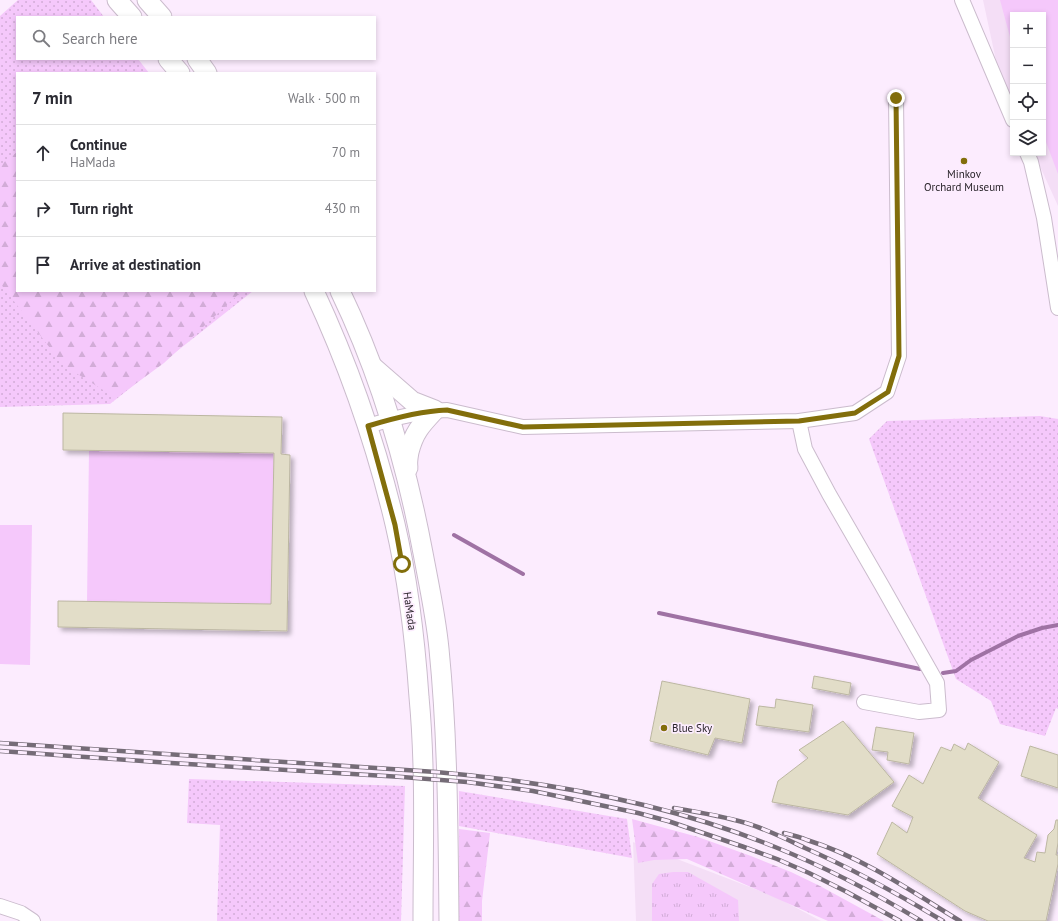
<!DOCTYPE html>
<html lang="en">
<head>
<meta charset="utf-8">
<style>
	:root { --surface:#fff; --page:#f2f2f3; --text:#2b2b33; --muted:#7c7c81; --line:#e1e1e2 }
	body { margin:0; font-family:"PT Sans",sans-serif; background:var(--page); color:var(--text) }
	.controls { position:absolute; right:12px; top:12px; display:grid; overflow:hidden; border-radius:0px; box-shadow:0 2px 6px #0003 }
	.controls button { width:36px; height:36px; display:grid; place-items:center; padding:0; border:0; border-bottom:1px solid var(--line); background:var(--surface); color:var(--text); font:20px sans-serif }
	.stop { position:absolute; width:12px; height:12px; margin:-9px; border:3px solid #826e0b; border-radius:50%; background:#fff }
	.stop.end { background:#826e0b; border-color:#fff; box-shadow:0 1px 4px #0008 }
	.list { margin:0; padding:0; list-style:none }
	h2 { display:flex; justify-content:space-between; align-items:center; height:52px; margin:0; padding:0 16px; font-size:17px }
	h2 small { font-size:13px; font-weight:400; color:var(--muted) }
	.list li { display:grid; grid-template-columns:26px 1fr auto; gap:12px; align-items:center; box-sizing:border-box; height:56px; padding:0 16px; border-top:1px solid var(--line) }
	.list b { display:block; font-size:15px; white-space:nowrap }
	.list p { margin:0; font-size:13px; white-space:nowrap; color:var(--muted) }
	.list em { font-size:13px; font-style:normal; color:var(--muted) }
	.icon { flex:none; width:22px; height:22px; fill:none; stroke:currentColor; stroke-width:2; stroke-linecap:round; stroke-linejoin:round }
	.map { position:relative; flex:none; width:1058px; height:921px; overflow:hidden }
	.search { position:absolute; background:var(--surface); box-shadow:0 2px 6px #0003; left:16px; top:16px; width:360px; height:44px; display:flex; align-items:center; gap:10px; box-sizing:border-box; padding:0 14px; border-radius:0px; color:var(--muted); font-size:15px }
	.panel { position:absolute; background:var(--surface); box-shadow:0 2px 6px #0003; left:16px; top:72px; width:360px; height:220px; border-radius:0px }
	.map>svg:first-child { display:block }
</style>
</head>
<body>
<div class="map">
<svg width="1058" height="921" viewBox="0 0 1058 921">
	<defs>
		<pattern id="grass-dots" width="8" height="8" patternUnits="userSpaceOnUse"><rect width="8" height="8" fill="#f5c8fb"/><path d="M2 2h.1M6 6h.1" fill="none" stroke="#d2acd7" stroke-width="1.8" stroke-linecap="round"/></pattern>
		<pattern id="forest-firs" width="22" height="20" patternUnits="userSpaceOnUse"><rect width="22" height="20" fill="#f5c8fb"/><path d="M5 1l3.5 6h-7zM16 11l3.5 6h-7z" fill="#d2acd7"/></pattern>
		<pattern id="park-tufts" width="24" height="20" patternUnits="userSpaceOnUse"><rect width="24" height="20" fill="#f5c8fb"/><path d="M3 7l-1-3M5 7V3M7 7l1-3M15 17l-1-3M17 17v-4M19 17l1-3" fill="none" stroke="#d2acd7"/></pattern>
		<filter id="shadow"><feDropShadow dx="3.5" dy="3.5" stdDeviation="2" flood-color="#0004"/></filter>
	</defs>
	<rect width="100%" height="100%" fill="#fcecfe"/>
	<g fill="#f4def6">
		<path d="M 983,0 L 1058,0 L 1058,206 L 1034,153 L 1043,153 L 1043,15 L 1013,15 L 1013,106 L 1000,79 Z"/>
		<path d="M 633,842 L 778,898 L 821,921 L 636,921 Z"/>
	</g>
	<g fill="url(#grass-dots)">
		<path d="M 18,0 L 91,0 L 104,17 L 17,17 L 17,59 L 138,59 L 149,73 L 17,73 L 17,291 L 253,291 L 110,404 L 0,407 L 0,16 Z"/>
		<path d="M 1040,416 L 1058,419 L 1058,709 L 1056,708 L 1045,736 L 1000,724 L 991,701 L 956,679 L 869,439 L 887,421 Z"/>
		<path d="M 189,779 L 405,786 L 401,921 L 217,921 L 220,825 L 187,823 Z"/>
		<path d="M 459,791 L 627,819 L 632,858 L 459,826 Z"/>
	</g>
	<g fill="url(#forest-firs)">
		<path d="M 17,152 L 17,291 L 240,291 L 241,292 L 164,363 L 116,398 L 63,365 L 0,283 L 0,165 Z"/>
		<path d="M 632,819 L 698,837 L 751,856 L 791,872 L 820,886 L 884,921 L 828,921 L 687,859 L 654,860 L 638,863 Z"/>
		<path d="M 459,829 L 490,833 L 482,901 L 482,921 L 459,921 Z"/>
	</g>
	<path fill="url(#park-tufts)" d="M 673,872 L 688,872 L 738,900 L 739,921 L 652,921 L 652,884 L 659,874 Z"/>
	<g fill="#f5c8fb">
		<path d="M 1000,0 L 1058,0 L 1058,174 L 1043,134 L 1043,15 L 1013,15 L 1013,48 Z"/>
		<path d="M 89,450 L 274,453 L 271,604 L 87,602 Z"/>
		<path d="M 0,525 L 32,525 L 30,665 L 0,664 Z"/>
	</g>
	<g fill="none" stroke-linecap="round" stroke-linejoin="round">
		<g stroke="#9f72a4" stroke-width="4">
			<path d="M 454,535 L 523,574"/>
			<path d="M 659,613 L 920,669"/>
			<path d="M 943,673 L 956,671 L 971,660 L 1018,636 L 1042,628 L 1058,625"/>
		</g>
	</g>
	<g fill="#e2ddc8" stroke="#bcb7a2" filter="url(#shadow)">
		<path d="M 63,413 L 282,417 L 281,454 L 290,455 L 287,631 L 58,627 L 58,601 L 271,604 L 274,453 L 63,450 Z"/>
		<path d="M 814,676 L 851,683 L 849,695 L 812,688 Z"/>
		<path d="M 662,681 L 750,699 L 742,743 L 715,738 L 708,755 L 650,741 Z"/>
		<path d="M 776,699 L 813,705 L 809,732 L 756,725 L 759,706 L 775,708 Z"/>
		<path d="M 843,721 L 894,782 L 848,815 L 772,802 L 778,781 L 808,758 L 799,750 Z"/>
		<path d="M 876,727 L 914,733 L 909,764 L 887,760 L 888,752 L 872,750 Z"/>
		<path d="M 968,743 L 999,762 L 978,798 L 1037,835 L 1024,858 L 1035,862 L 1037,852 L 1045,853 L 1048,835 L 1054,829 L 1056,820 L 1058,820 L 1058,843 L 1056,855 L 1058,855 L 1058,864 L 1046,921 L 988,921 L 965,911 L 877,854 L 892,822 L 907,833 L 913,817 L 892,806 L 909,775 L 923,784 L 941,747 L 951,751 L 954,744 L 965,750 Z"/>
		<path d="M 1030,746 L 1058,755 L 1058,788 L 1021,776 Z"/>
	</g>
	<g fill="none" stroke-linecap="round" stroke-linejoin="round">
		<defs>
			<g id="street">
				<path d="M 962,0 L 1013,120"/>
				<path d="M 1027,153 L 1031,162 L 1044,218 L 1058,308"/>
				<path d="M 799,421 L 805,449 L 829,494 L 881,584 L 937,683 L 939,710 L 919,712 L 864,702"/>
				<path d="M 368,426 C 394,418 420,411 447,410 L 523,427 L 799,421 L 855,413 L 887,392 L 899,356 L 896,98"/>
				<path d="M 0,906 L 21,913 L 33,921"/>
			</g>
			<g id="secondary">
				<path d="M 117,0 L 132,17"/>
				<path d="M 147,0 L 162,17"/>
				<path d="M 168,59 L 180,73"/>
				<path d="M 197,59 L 207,73"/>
				<path d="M 314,291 C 349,366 376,444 395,524 C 408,580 415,639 419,697 C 426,771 423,847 423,921"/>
				<path d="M 340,291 C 380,374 406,462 423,553 C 429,585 436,617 439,649 C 448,739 448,830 449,921"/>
				<path d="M 373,367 L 412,401 L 435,410 C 421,425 414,432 409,452 C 408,458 407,462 408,468"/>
			</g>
		</defs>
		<use href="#street" stroke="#cbbccd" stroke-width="16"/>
		<use href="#secondary" stroke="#cbbccd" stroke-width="21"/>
		<use href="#street" stroke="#fff" stroke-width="14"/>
		<use href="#secondary" stroke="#fff" stroke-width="19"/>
		<defs>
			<g id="rail">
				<path d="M 0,743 L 436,772 C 551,782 667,803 775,847 C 825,867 875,893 921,921"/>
				<path d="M 0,751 L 171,763 L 402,777 L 467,782 L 533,791 L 638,813 L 668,821 L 744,847 L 777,859 L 809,873 L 847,892 L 900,921"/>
				<path d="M 674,808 C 698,812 722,816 746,823 C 766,829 786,839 805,848 C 853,869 898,894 943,921"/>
				<path d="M 784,833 C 792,835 800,837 807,840 C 862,857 911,891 960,921"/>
			</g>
		</defs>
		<use href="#rail" stroke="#756c77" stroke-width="4.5"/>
		<use href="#rail" stroke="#fcecfe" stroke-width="3" stroke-dasharray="9" stroke-linecap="butt"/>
	</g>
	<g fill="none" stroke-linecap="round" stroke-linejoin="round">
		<path stroke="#826e0b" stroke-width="5" d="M 402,564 L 395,525 L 368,426 C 394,418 420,411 447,410 L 523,427 L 799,421 L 855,413 L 888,392 L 899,356 L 896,98"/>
	</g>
	<g fill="#826e0b" stroke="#fcecfe" stroke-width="1.5">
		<circle cx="964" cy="161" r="4"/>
		<circle cx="664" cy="728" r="4"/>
	</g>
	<g text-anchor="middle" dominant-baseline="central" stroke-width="3.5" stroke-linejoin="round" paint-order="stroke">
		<g font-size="11" fill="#29242a" stroke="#fcecfe">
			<text x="964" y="174">Minkov<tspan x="964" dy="13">Orchard Museum</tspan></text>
			<text x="672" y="728" text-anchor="start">Blue Sky</text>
		</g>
		<g font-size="11" fill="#29242a" stroke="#fcecfe">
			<text transform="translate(410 611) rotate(82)">HaMada</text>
		</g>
	</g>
</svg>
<div class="controls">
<button>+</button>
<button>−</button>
<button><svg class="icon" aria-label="locate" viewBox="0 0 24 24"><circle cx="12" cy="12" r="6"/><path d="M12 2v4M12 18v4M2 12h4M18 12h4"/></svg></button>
<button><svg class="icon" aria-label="layers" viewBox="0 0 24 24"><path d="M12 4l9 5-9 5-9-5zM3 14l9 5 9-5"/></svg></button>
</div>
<div class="stop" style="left:402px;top:564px"></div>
<div class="stop end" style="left:896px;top:98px"></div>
<div class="search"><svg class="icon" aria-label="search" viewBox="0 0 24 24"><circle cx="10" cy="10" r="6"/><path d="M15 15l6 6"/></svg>Search here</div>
<section class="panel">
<h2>7 min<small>Walk · 500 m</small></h2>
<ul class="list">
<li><svg class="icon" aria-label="ahead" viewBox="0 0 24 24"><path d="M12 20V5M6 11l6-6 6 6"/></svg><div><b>Continue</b><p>HaMada</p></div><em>70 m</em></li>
<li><svg class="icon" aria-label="right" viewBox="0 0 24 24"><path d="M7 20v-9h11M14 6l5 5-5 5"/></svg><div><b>Turn right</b></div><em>430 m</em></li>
<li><svg class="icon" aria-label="arrive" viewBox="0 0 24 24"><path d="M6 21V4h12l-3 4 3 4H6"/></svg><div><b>Arrive at destination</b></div></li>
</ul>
</section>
</div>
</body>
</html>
